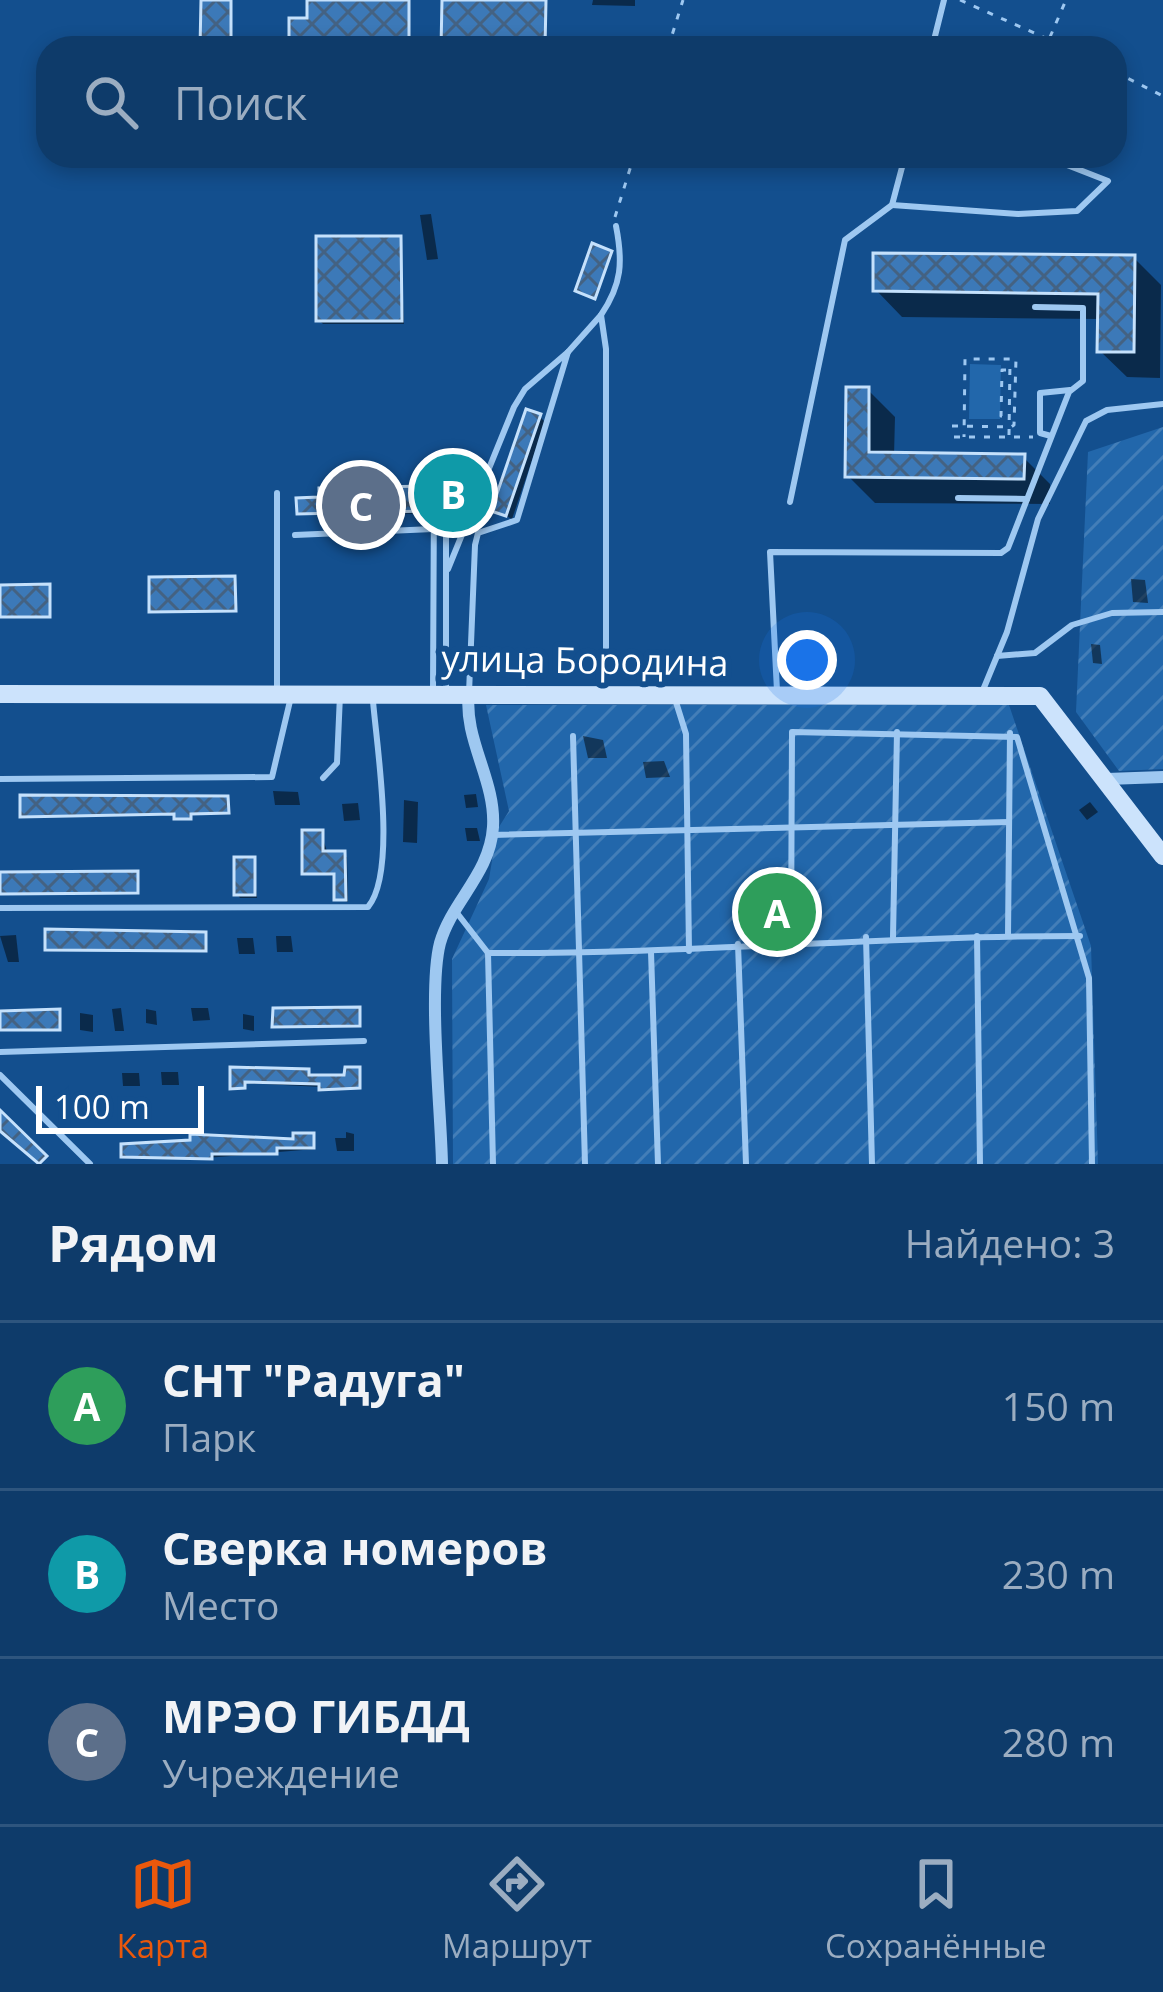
<!DOCTYPE html>
<html lang="ru">
<head>
<meta charset="utf-8">
<style>
	:root { --surface:#0e3b6a; --page:#174270; --text:#f1f3f6; --muted:#9badc1; --line:#2e557e; --accent:#ea580c }
	body { margin:0; font-family:"Open Sans",sans-serif; background:var(--page); color:var(--text) }
	.scale { position:absolute; left:36px; bottom:30px; width:168px; box-sizing:border-box; padding-left:12px; border:6px solid #fff; border-top:0; font-size:33px; line-height:42px; white-space:nowrap; color:#fff; -webkit-text-stroke:9px #134f8e; paint-order:stroke }
	.you { position:absolute; left:807px; top:660px; width:42px; height:42px; margin:-30px; border:9px solid #fff; border-radius:50%; background:#1a73e8; box-shadow:0 0 0 18px #1a73e833 }
	.badge { display:grid; place-items:center; width:78px; height:78px; border-radius:50%; background:var(--accent); color:#fff; font-size:39px; font-weight:700 }
	.pin { position:absolute; translate:-50% -50%; border:6px solid #fff; box-shadow:0 3px 12px #0006 }
	.list { margin:0; padding:0; list-style:none }
	h2 { display:flex; justify-content:space-between; align-items:center; height:156px; margin:0; padding:0 48px; font-size:51px }
	h2 small { font-size:39px; font-weight:400; color:var(--muted) }
	.list li { display:grid; grid-template-columns:78px 1fr auto; gap:36px; align-items:center; box-sizing:border-box; height:168px; padding:0 48px; border-top:3px solid var(--line) }
	.list b { display:block; font-size:45px; white-space:nowrap }
	.list p { margin:0; font-size:39px; white-space:nowrap; color:var(--muted) }
	.list em { font-size:39px; font-style:normal; color:var(--muted) }
	.icon { flex:none; width:66px; height:66px; fill:none; stroke:currentColor; stroke-width:2; stroke-linecap:round; stroke-linejoin:round }
	.map { position:relative; flex:none; width:1163px; height:1164px; overflow:hidden }
	.search { position:absolute; background:var(--surface); box-shadow:0 6px 18px #0003; left:36px; right:36px; top:36px; height:132px; display:flex; align-items:center; gap:30px; box-sizing:border-box; padding:0 42px; border-radius:36px; color:var(--muted); font-size:45px }
	.sheet { height:660px; background:var(--surface) }
	nav { display:flex; justify-content:space-around; align-items:center; box-sizing:border-box; height:168px; border-top:3px solid var(--line); background:var(--surface); font-size:33px; color:var(--muted) }
	nav a { display:grid; justify-items:center; gap:6px }
	nav .on { color:var(--accent) }
	.map>svg:first-child { display:block }
</style>
</head>
<body>
<div class="map">
<svg width="1163" height="1164" viewBox="0 0 1163 1164">
	<defs>
		<pattern id="garden-furrows" width="10" height="10" patternUnits="userSpaceOnUse" patternTransform="scale(3)"><rect width="10" height="10" fill="#2267ab"/><path d="M-1 1l2-2M0 10L10 0M9 11l2-2" fill="none" stroke="#437eb8"/></pattern>
		<pattern id="building-cross-hatch" width="8" height="8" patternUnits="userSpaceOnUse" patternTransform="scale(3)"><rect width="8" height="8" fill="#3c79b8"/><path d="M0 0l8 8M0 8l8-8" fill="none" stroke="#446282"/></pattern>
	</defs>
	<rect width="100%" height="100%" fill="#134f8e"/>
	<path fill="#2267ab" d="M 970,364 L 1001,365 L 1000,419 L 969,419 Z"/>
	<g fill="url(#garden-furrows)">
		<path d="M 1163,427 L 1163,769 L 1119,771 L 1076,712 L 1088,452 Z"/>
		<path d="M 486,705 L 1009,705 L 1091,946 L 1098,1164 L 453,1164 L 452,959 L 489,879 L 497,830 L 509,811 Z"/>
	</g>
	<g fill="#0007">
		<rect x="310" y="0" width="98" height="48"/>
		<path d="M 593,0 L 635,0 L 635,6 L 592,5 Z"/>
		<path d="M 431,214 L 438,259 L 427,260 L 420,215 Z"/>
		<path d="M 400,239 L 404,324 L 323,324 L 319,320 Z"/>
		<path d="M 1134,258 L 1161,285 L 1160,378 L 1127,377 L 1100,351 L 1101,319 L 902,317 L 876,290 Z"/>
		<path d="M 868,390 L 895,417 L 894,456 L 1023,457 L 1050,484 L 1050,504 L 875,503 L 848,476 Z"/>
		<path d="M 540,417 L 545,422 L 512,519 L 495,510 Z"/>
		<path d="M 427,489 L 428,514 L 299,512 Z"/>
		<path d="M 1131,579 L 1145,580 L 1148,603 L 1133,602 Z"/>
		<path d="M 1091,644 L 1100,645 L 1102,664 L 1093,663 Z"/>
		<path d="M 583,736 L 603,740 L 607,758 L 588,758 Z"/>
		<path d="M 643,762 L 664,761 L 670,777 L 646,778 Z"/>
		<path d="M 273,791 L 298,792 L 300,805 L 275,805 Z"/>
		<path d="M 476,794 L 478,807 L 466,808 L 464,795 Z"/>
		<path d="M 404,800 L 418,802 L 417,843 L 403,842 Z"/>
		<path d="M 229,801 L 229,814 L 192,815 L 192,820 L 179,820 L 177,814 L 23,815 Z"/>
		<path d="M 1090,802 L 1098,812 L 1087,820 L 1079,810 Z"/>
		<path d="M 342,804 L 358,803 L 360,820 L 344,821 Z"/>
		<path d="M 465,828 L 477,828 L 480,841 L 467,841 Z"/>
		<path d="M 321,833 L 328,854 L 347,857 L 348,902 L 337,898 L 337,876 L 305,873 Z"/>
		<path d="M 253,860 L 257,898 L 240,898 L 237,894 Z"/>
		<path d="M 16,935 L 19,962 L 8,962 L 0,936 Z"/>
		<path d="M 204,935 L 207,951 L 48,949 Z"/>
		<path d="M 276,936 L 291,936 L 293,952 L 277,952 Z"/>
		<path d="M 237,938 L 253,938 L 255,954 L 239,954 Z"/>
		<path d="M 121,1008 L 124,1031 L 115,1031 L 112,1009 Z"/>
		<path d="M 191,1008 L 208,1008 L 210,1020 L 193,1021 Z"/>
		<path d="M 146,1009 L 156,1011 L 157,1025 L 146,1023 Z"/>
		<path d="M 80,1013 L 93,1015 L 93,1032 L 80,1030 Z"/>
		<path d="M 243,1014 L 254,1016 L 254,1031 L 243,1029 Z"/>
		<path d="M 233,1070 L 308,1072 L 310,1078 L 347,1078 L 358,1070 L 360,1089 L 246,1083 L 246,1089 L 235,1089 Z"/>
		<path d="M 161,1072 L 178,1072 L 179,1085 L 162,1085 Z"/>
		<path d="M 122,1073 L 139,1073 L 140,1086 L 123,1086 Z"/>
		<path d="M 346,1132 L 354,1134 L 354,1151 L 337,1151 L 335,1138 L 346,1138 Z"/>
		<path d="M 313,1136 L 315,1149 L 194,1159 L 124,1156 L 296,1142 Z"/>
	</g>
	<g fill="url(#building-cross-hatch)" stroke="#c5e1fc" stroke-width="3">
		<path d="M 201,0 L 231,0 L 231,48 L 200,48 Z"/>
		<path d="M 307,0 L 409,0 L 409,48 L 289,45 L 289,18 L 307,18 Z"/>
		<path d="M 442,0 L 546,0 L 545,48 L 441,48 Z"/>
		<path d="M 316,236 L 401,236 L 402,321 L 316,321 Z"/>
		<path d="M 592,243 L 612,251 L 595,299 L 575,291 Z"/>
		<path d="M 873,253 L 1135,255 L 1134,352 L 1097,352 L 1098,294 L 873,291 Z"/>
		<path d="M 846,387 L 869,387 L 869,452 L 1025,454 L 1024,479 L 845,477 Z"/>
		<path d="M 526,409 L 541,414 L 506,516 L 491,511 Z"/>
		<path d="M 428,486 L 426,511 L 297,514 L 296,498 L 319,497 L 319,488 Z"/>
		<path d="M 235,576 L 236,611 L 149,612 L 149,577 Z"/>
		<path d="M 50,584 L 50,617 L 0,617 L 0,585 Z"/>
		<path d="M 20,795 L 228,796 L 229,813 L 191,814 L 191,819 L 174,819 L 174,814 L 20,817 Z"/>
		<path d="M 302,830 L 323,830 L 323,851 L 345,851 L 346,900 L 334,900 L 334,874 L 302,874 Z"/>
		<rect x="234" y="857" width="21" height="38"/>
		<path d="M 138,871 L 138,893 L 0,894 L 0,872 Z"/>
		<path d="M 45,929 L 206,932 L 206,951 L 45,950 Z"/>
		<path d="M 360,1007 L 360,1026 L 272,1027 L 273,1008 Z"/>
		<path d="M 60,1009 L 60,1030 L 0,1030 L 0,1011 Z"/>
		<path d="M 230,1067 L 309,1069 L 309,1075 L 344,1075 L 345,1067 L 360,1067 L 360,1088 L 319,1090 L 319,1084 L 245,1082 L 245,1088 L 230,1089 Z"/>
		<path d="M 0,1110 L 47,1156 L 39,1164 L 0,1131 Z"/>
		<path d="M 293,1133 L 314,1133 L 314,1148 L 277,1148 L 277,1154 L 212,1154 L 212,1159 L 121,1157 L 121,1144 L 190,1140 L 190,1134 L 293,1139 Z"/>
	</g>
	<g fill="none" stroke-linecap="round" stroke-linejoin="round">
		<g stroke="#9ec8f1" stroke-width="3" stroke-dasharray="6 9" stroke-linecap="butt">
			<path d="M 960,0 L 1068,48"/>
			<path d="M 1050,37 L 1066,0"/>
			<path d="M 668,48 L 683,0"/>
			<path d="M 1115,72 L 1163,96"/>
			<path d="M 615,217 L 634,156"/>
			<path d="M 1006,370 L 1002,370 L 1001,416 L 1007,416"/>
			<path d="M 952,426 L 1011,427 L 1014,425 L 1016,359 L 965,359 L 964,437"/>
			<path d="M 1009,435 L 1010,361"/>
			<path d="M 954,437 L 1033,437"/>
		</g>
		<g stroke="#9ec8f1" stroke-width="6">
			<path d="M 932,48 L 944,0"/>
			<path d="M 892,205 L 1018,214 L 1077,211 L 1108,181 L 1044,156"/>
			<path d="M 568,352 L 601,315"/>
			<path d="M 1051,436 L 1040,433 L 1040,393 L 1070,390"/>
			<path d="M 446,487 L 453,465 L 469,465 L 451,529"/>
			<path d="M 277,493 L 277,692"/>
			<path d="M 958,498 L 1027,499"/>
			<path d="M 790,502 L 845,240 L 892,205 L 905,156"/>
			<path d="M 295,535 L 433,529"/>
			<path d="M 448,569 L 514,407 L 525,389 L 568,352 L 517,520 L 478,533 L 475,545 L 469,693"/>
			<path d="M 997,656 L 1035,653 L 1072,625 L 1112,613 L 1163,612"/>
			<path d="M 606,690 L 606,349 L 601,315 C 622,284 623,262 616,226"/>
			<path d="M 983,690 L 1007,632 L 1038,519 L 1086,421 L 1107,410 L 1163,404"/>
			<path d="M 777,691 L 770,552 L 1001,553 L 1008,548 L 1069,392 L 1083,381 L 1083,308 L 1035,307"/>
			<path d="M 433,692 L 434,490 L 446,487 L 446,691"/>
			<path d="M 675,699 L 686,734 L 689,951"/>
			<path d="M 573,736 L 585,1164"/>
			<path d="M 323,778 L 337,763 L 340,695"/>
			<path d="M 0,779 L 272,777 L 290,701"/>
			<path d="M 493,835 L 1009,822"/>
			<path d="M 0,908 L 368,907 C 397,872 377,749 373,701"/>
			<path d="M 457,913 L 488,953 L 493,1164"/>
			<path d="M 977,936 L 980,1164"/>
			<path d="M 1008,936 L 1010,733"/>
			<path d="M 866,937 L 872,1164"/>
			<path d="M 893,937 L 897,732"/>
			<path d="M 791,943 L 792,732 L 1017,737 L 1089,978 L 1092,1164"/>
			<path d="M 738,944 L 746,1164"/>
			<path d="M 651,952 L 658,1164"/>
			<path d="M 488,953 C 686,954 882,936 1080,936"/>
			<path d="M 0,1052 L 364,1041"/>
			<path d="M 0,1075 L 90,1164"/>
		</g>
		<g stroke="#9ec8f1" stroke-width="12">
			<path d="M 1107,779 L 1163,777"/>
			<path d="M 442,1164 C 441,1110 428,990 440,943 C 452,901 490,874 493,827 C 496,780 463,739 469,693"/>
		</g>
		<path stroke="#cce3fc" stroke-width="18" d="M 0,694 L 1040,696 L 1163,856"/>
	</g>
	<g text-anchor="middle" dominant-baseline="central" stroke-width="12" stroke-linejoin="round" paint-order="stroke">
		<g font-size="36" fill="#fff" stroke="#134f8e">
			<text transform="translate(585 660) rotate(1)">улица Бородина</text>
		</g>
	</g>
</svg>
<div class="scale">100 m</div>
<div class="you"></div>
<div class="pin badge" style="left:777px;top:912px;background:#2e9e5b">A</div>
<div class="pin badge" style="left:453px;top:493px;background:#0f9aa8">B</div>
<div class="pin badge" style="left:361px;top:505px;background:#5c6f8a">C</div>
<div class="search"><svg class="icon" aria-label="search" viewBox="0 0 24 24"><circle cx="10" cy="10" r="6"/><path d="M15 15l6 6"/></svg>Поиск</div>
</div>
<section class="sheet">
<h2>Рядом<small>Найдено: 3</small></h2>
<ul class="list">
<li><span class="badge" style="background:#2e9e5b">A</span><div><b>СНТ &quot;Радуга&quot;</b><p>Парк</p></div><em>150 m</em></li>
<li><span class="badge" style="background:#0f9aa8">B</span><div><b>Сверка номеров</b><p>Место</p></div><em>230 m</em></li>
<li><span class="badge" style="background:#5c6f8a">C</span><div><b>МРЭО ГИБДД</b><p>Учреждение</p></div><em>280 m</em></li>
</ul>
</section>
<nav>
<a class="on"><svg class="icon" aria-label="map" viewBox="0 0 24 24"><path d="M3 6l6-2 6 2 6-2v14l-6 2-6-2-6 2zM9 4v14M15 6v14"/></svg>Карта</a>
<a><svg class="icon" aria-label="directions" viewBox="0 0 24 24"><path d="M12 3l9 9-9 9-9-9zM9 14v-3h6M13 9l2 2-2 2"/></svg>Маршрут</a>
<a><svg class="icon" aria-label="saved" viewBox="0 0 24 24"><path d="M7 4h10v16l-5-4-5 4z"/></svg>Сохранённые</a>
</nav>
</body>
</html>
